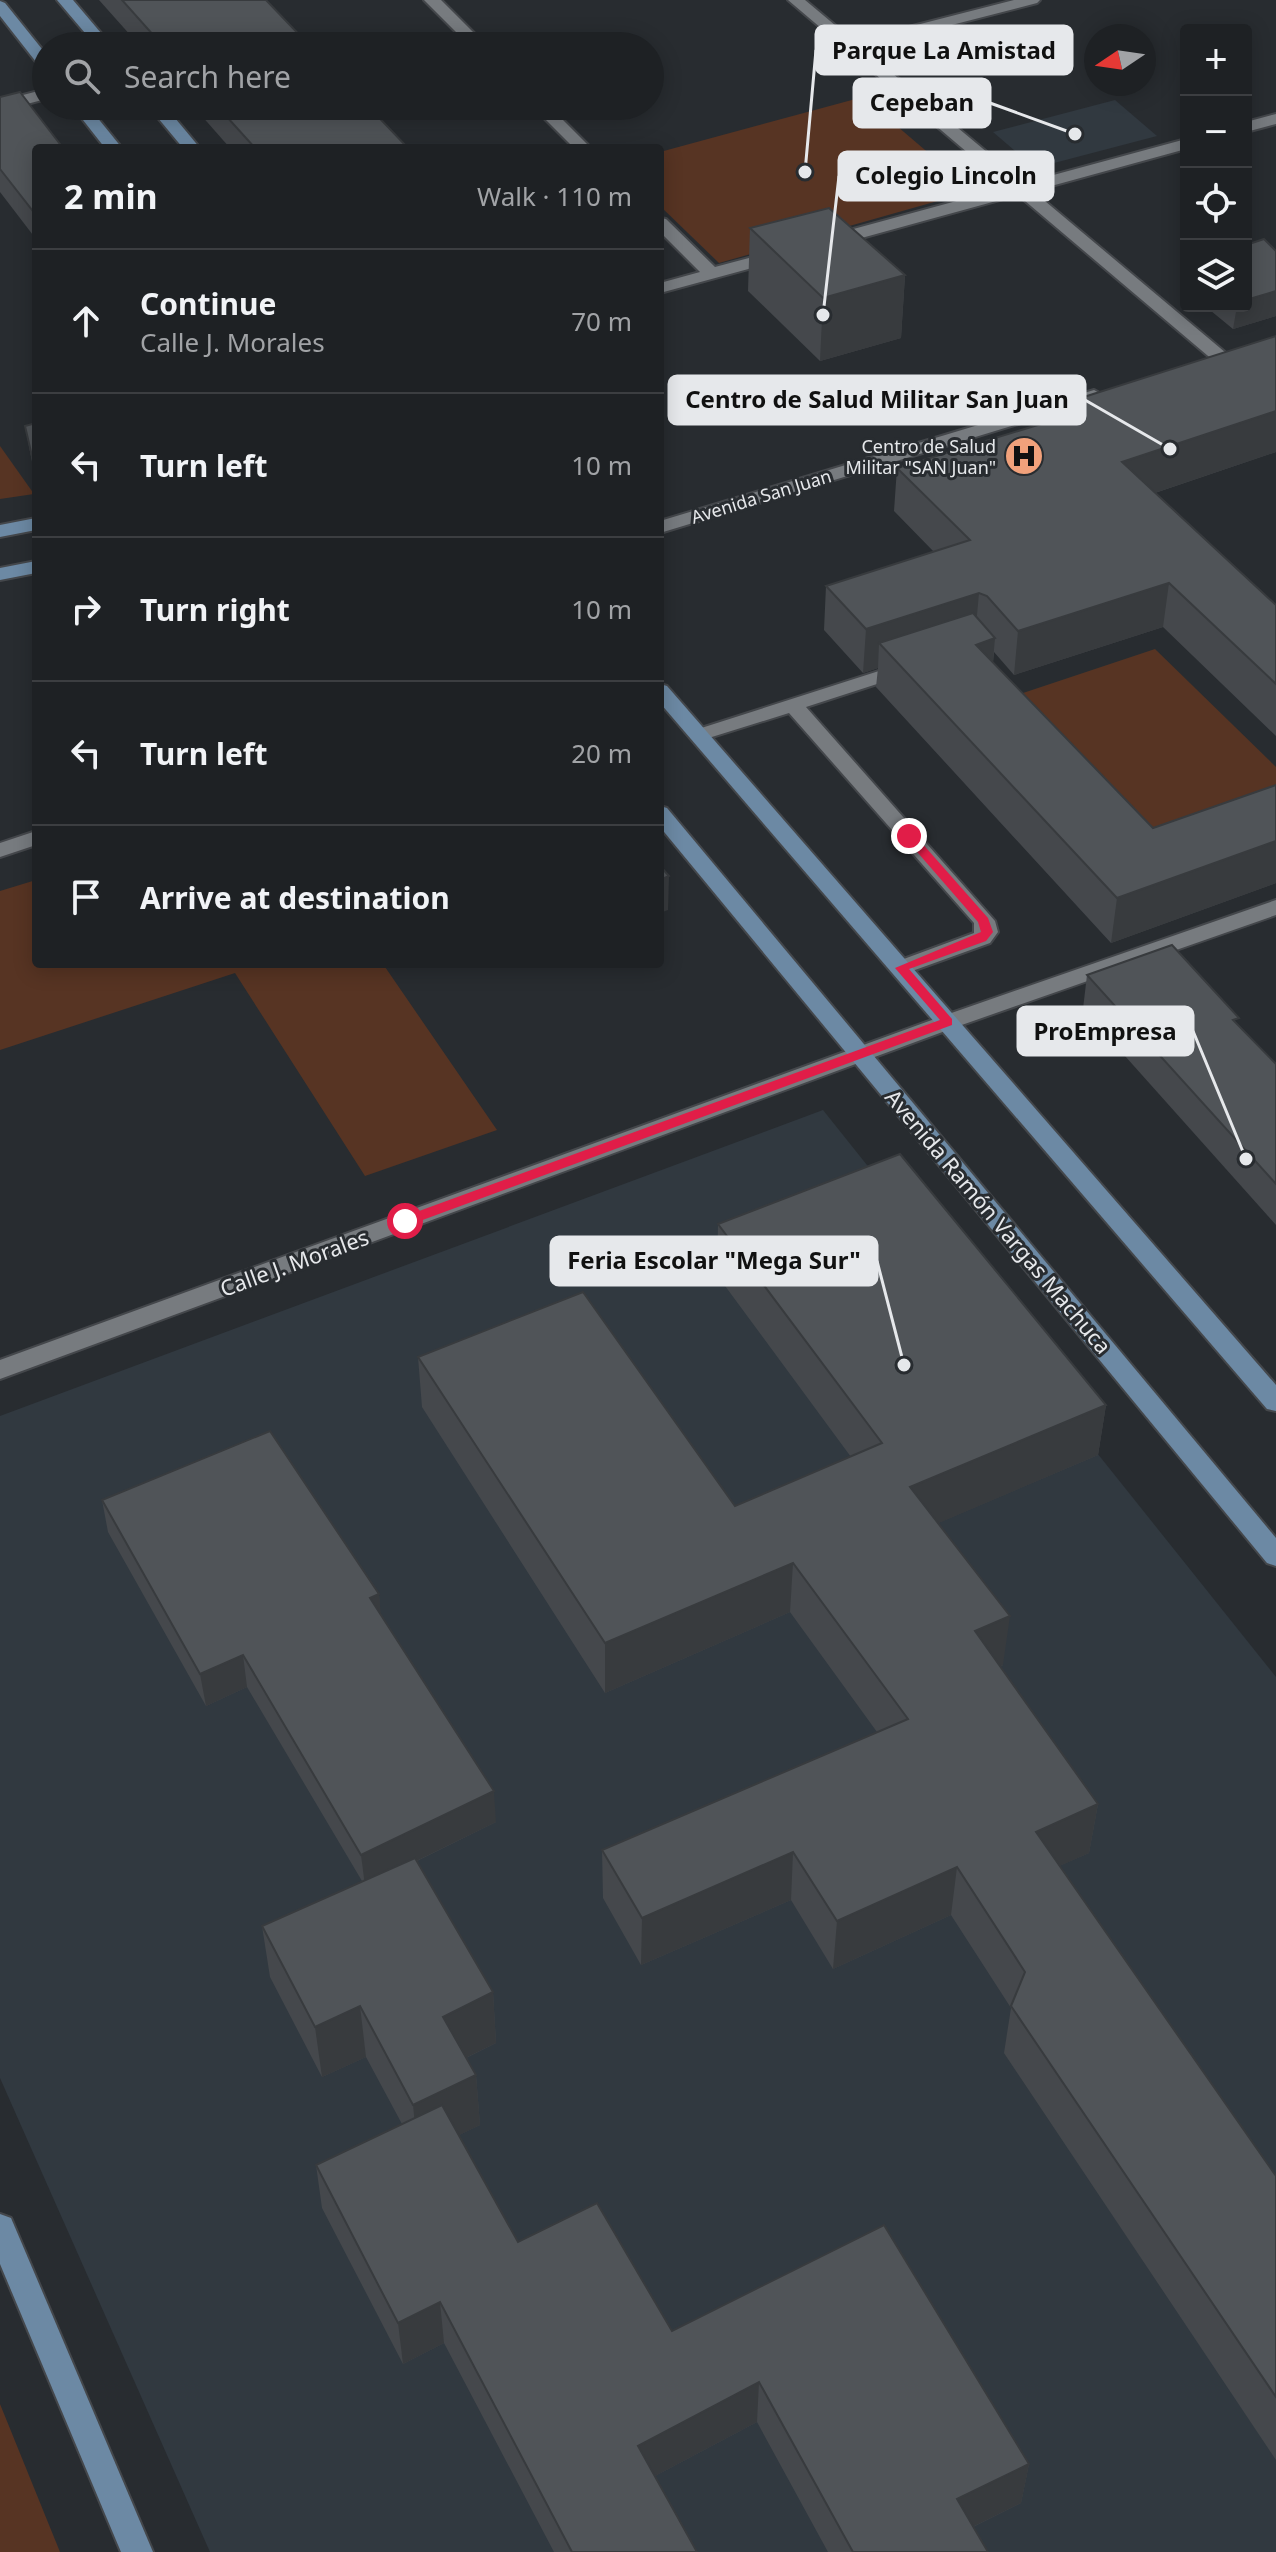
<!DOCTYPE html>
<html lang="en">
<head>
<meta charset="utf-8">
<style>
	:root { --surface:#1e2124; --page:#2b2e31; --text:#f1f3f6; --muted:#a1a3a6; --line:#3c3e41 }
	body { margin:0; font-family:"Noto Sans",sans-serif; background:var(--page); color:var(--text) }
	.controls { position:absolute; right:24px; top:24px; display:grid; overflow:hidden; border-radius:8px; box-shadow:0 4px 20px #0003 }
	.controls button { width:72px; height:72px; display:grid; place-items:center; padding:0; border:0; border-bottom:2px solid var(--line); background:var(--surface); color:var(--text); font:40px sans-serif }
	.compass { position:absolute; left:1084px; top:24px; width:72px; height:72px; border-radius:50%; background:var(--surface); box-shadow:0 4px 20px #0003; rotate:257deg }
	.stop { position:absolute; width:24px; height:24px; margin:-18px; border:6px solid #e11d48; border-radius:50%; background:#fff }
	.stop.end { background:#e11d48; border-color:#fff; box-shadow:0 2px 8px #0008 }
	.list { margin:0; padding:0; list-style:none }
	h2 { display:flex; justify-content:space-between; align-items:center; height:104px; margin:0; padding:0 32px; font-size:34px }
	h2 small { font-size:26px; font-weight:400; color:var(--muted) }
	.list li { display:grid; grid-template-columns:52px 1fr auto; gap:24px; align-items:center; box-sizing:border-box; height:144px; padding:0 32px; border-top:2px solid var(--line) }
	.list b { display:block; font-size:30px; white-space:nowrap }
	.list p { margin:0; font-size:26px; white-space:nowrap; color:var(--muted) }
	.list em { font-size:26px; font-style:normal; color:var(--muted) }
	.icon { flex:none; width:44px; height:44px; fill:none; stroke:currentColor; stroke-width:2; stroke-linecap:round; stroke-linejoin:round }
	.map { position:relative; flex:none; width:1276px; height:2552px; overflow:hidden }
	.search { position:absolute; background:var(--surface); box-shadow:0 4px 20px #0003; left:32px; top:32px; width:632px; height:88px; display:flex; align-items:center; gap:20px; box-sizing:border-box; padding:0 28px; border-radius:44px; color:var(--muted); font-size:30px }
	.panel { position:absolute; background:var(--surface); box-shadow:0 4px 20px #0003; left:32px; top:144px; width:632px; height:824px; border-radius:8px }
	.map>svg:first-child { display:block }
</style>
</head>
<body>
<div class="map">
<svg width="1276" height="2552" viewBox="0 0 1276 2552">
	<rect width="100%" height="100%" fill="#282c30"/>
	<g fill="#313940">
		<path d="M 1115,100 L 1157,136 L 1035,168 L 993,132 Z"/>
		<path d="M 823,1110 L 1276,1677 L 1276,2552 L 210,2552 L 0,2078 L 0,1416 Z"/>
	</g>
	<g fill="#573423">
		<path d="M 863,97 L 973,191 L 719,263 L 660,206 L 660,152 Z"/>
		<path d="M 0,446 L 34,494 L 0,499 Z"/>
		<path d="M 1155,649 L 1276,767 L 1276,804 L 1164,843 L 1020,694 Z"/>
		<path d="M 36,880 L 36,964 L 383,964 L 497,1130 L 365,1176 L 235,973 L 0,1050 L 0,891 Z"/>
		<path d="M 0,2404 L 60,2552 L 0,2552 Z"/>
	</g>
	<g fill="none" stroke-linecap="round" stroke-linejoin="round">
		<defs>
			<path id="lane" d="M 907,662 L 917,668 L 914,672 L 806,707 L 995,921 L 998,932 L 990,943 L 901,975 L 893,973 L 890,968 L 893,963 L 974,933 L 974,923 L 789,713 L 699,741 L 689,735 L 692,731 Z"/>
			<g id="street">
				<path d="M 424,0 L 441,0 L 487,46 L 470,46 Z"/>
				<path d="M 788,0 L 805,0 L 854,41 L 1014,0 L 1040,0 L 1037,3 L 862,48 L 1024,183 L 1186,139 L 1186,149 L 1033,191 L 1226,353 L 1229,357 L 1226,361 L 1214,361 L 1018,195 L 836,245 L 824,245 L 821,241 L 824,237 L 1008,187 Z"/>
				<path d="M 46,89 L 46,99 L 0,111 L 0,101 Z"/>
				<path d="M 532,106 L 549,106 L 591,148 L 574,148 Z"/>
				<path d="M 1276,114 L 1276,124 L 1246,132 L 1246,122 Z"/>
				<path d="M 660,218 L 666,219 L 715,267 L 779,250 L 788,255 L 785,259 L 660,293 L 660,283 L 700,272 L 660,232 Z"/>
				<path d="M 1094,390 L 1103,395 L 1100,399 L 660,533 L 660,521 Z"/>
				<path d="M 36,831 L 36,845 L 0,857 L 0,843 Z"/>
				<path d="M 1276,900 L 1276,915 L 956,1027 L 0,1379 L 0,1360 L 940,1017 Z"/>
			</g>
			<g id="secondary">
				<path d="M 57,0 L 73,0 L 112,46 L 96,46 Z"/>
				<path d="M 0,1 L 5,3 L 46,54 L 46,69 L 40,67 L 0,16 Z"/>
				<path d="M 72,106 L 88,106 L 122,148 L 105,148 Z"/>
				<path d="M 148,106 L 165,106 L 200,148 L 183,148 Z"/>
				<path d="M 36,518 L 36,530 L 0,537 L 0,525 Z"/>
				<path d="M 36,561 L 36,573 L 0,580 L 0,568 Z"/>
				<path d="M 660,684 L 667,686 L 1276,1385 L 1276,1411 L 1267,1409 L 660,703 Z"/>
				<path d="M 660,806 L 667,808 L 1276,1538 L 1276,1566 L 1267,1563 L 660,827 Z"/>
				<path d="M 0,2214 L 11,2218 L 153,2552 L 121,2552 L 0,2264 Z"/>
			</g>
		</defs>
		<use href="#lane" stroke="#44474b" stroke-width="4"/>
		<use href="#street" stroke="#44474b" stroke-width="4"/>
		<use href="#secondary" stroke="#44474b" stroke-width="4"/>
		<use href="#lane" fill="#777b7f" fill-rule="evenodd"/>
		<use href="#street" fill="#777b7f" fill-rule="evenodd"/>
		<use href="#secondary" fill="#6c89a4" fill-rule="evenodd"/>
	</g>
	<g fill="#45484c">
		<path d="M 99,0 L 266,0 L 310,46 L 140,46 Z"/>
		<path d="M 0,97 L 36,148 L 36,239 L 0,192 Z"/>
		<path d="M 193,106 L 368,106 L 408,148 L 230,148 Z"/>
		<path d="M 750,228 L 905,275 L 901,338 L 820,361 L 748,291 Z"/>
		<path d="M 1276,251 L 1276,316 L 1233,329 L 1205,306 L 1246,306 Z"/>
		<path d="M 1186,271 L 1186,291 L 1184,289 Z"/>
		<path d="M 1065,403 L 1276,452 L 1155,493 L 1276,605 L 1276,736 L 1163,627 L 1014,675 L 994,652 L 993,663 L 1153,828 L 1276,785 L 1276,883 L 1111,943 L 876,687 L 878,668 L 863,673 L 824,630 L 826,586 L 934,552 L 894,511 L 897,468 L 1063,417 Z"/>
		<path d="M 36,423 L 36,482 L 25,426 Z"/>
		<path d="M 1087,975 L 1238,1025 L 1276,1064 L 1276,1225 L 1083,1009 Z"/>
		<path d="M 718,1224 L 1106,1405 L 1098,1455 L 938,1523 L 1003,1665 L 1000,1667 L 1098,1804 L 1089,1853 L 1059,1866 L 1276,2176 L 1276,2460 L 1004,2053 L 1011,2008 L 951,1915 L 833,1969 L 791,1900 L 641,1965 L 603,1898 L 602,1850 L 877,1732 L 790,1612 L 605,1693 L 422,1407 L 418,1357 L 735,1506 L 851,1457 L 717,1275 Z"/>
		<path d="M 102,1500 L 379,1594 L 380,1614 L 496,1822 L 417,1861 L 493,1992 L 496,2043 L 466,2058 L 476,2075 L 480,2125 L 459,2135 L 518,2242 L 672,2331 L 1029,2464 L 1021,2503 L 973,2527 L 988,2552 L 828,2552 L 757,2422 L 655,2476 L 697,2552 L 554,2552 L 444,2343 L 403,2364 L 322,2208 L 316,2165 L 402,2124 L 366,2057 L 322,2077 L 270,1977 L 262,1926 L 362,1881 L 247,1687 L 206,1706 L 108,1532 Z"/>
	</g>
	<g fill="#383b3e">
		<path d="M 905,275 L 901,338 L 820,361 L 823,298 Z"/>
		<path d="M 1276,291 L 1276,316 L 1233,329 L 1237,306 L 1246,306 L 1246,300 Z"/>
		<path d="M 1276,411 L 1276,452 L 1116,506 L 1122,462 Z"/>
		<path d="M 1169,583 L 1163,627 L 1014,675 L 1018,631 Z"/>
		<path d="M 979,593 L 975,637 L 879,643 L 878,668 L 863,673 L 866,629 Z"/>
		<path d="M 995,638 L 991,683 L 976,645 Z"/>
		<path d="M 1276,841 L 1276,883 L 1111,943 L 1117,898 Z"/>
		<path d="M 669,876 L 668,910 L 660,913 L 660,880 Z"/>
		<path d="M 1106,1405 L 1098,1455 L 906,1537 L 910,1487 Z"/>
		<path d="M 793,1563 L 790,1612 L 605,1693 L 605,1643 Z"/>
		<path d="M 379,1594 L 382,1627 L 370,1598 Z"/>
		<path d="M 1010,1616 L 1003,1665 L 969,1681 L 975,1631 Z"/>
		<path d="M 243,1655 L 247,1687 L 206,1706 L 200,1674 Z"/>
		<path d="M 494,1791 L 496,1822 L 365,1886 L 361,1855 Z"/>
		<path d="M 1098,1804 L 1089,1853 L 1028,1880 L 1036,1832 Z"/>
		<path d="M 793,1852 L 791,1900 L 641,1965 L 642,1918 Z"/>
		<path d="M 957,1867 L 951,1915 L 833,1969 L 837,1921 Z"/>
		<path d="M 493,1992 L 496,2043 L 447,2067 L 443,2017 Z"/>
		<path d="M 360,2006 L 366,2057 L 322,2077 L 315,2027 Z"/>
		<path d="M 476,2075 L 480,2125 L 418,2155 L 413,2105 Z"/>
		<path d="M 440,2302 L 444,2343 L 403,2364 L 398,2323 Z"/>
		<path d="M 759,2382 L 757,2422 L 638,2485 L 638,2446 Z"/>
		<path d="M 1029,2464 L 1021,2503 L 950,2538 L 957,2499 Z"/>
	</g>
	<g fill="#505458" stroke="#383b3e" stroke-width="2">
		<path d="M 122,0 L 266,0 L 310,46 L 163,46 Z"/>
		<path d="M 20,92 L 63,148 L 36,148 L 36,215 L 0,169 L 0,97 Z"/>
		<path d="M 217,106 L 368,106 L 408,148 L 255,148 Z"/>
		<path d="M 829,208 L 905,275 L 823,298 L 750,228 Z"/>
		<path d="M 1264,239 L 1276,251 L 1276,291 L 1246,300 L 1246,245 Z"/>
		<path d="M 1276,336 L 1276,411 L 1122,462 L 1276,605 L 1276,684 L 1169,583 L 1018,631 L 987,596 L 979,593 L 866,629 L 826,586 L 970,540 L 897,468 L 1077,413 L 1065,403 Z"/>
		<path d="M 36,423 L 36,465 L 34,465 L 25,426 Z"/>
		<path d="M 973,613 L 995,638 L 976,645 L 1153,828 L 1276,785 L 1276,841 L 1117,898 L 879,643 Z"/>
		<path d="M 660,866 L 669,876 L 660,880 Z"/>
		<path d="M 1172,945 L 1239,1018 L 1233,1020 L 1276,1064 L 1276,1184 L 1087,975 Z"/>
		<path d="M 900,1154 L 1106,1405 L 910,1487 L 1010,1616 L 975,1631 L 1098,1804 L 1036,1832 L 1276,2176 L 1276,2397 L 1011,2006 L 1025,1972 L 957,1867 L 837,1921 L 793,1852 L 642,1918 L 602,1850 L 908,1719 L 793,1563 L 605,1643 L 418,1357 L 583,1292 L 735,1506 L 882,1443 L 718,1224 Z"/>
		<path d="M 270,1431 L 379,1594 L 370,1598 L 494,1791 L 361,1855 L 243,1655 L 200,1674 L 102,1500 Z"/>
		<path d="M 415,1858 L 493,1992 L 443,2017 L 476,2075 L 413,2105 L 360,2006 L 315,2027 L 262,1926 Z"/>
		<path d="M 442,2105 L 518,2242 L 597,2203 L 672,2331 L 884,2225 L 1029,2464 L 957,2499 L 988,2552 L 853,2552 L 759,2382 L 638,2446 L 697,2552 L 572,2552 L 440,2302 L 398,2323 L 316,2165 Z"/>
	</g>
	<path fill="#e11d48" d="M 905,833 L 913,833 L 988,918 L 993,932 L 986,941 L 909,969 L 952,1019 L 952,1025 L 409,1225 L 400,1225 L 400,1218 L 940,1020 L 895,968 L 981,932 L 978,922 L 905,838 Z"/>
	<defs>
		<symbol id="hospital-disc" viewBox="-11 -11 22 22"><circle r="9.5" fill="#f1a17b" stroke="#282c30"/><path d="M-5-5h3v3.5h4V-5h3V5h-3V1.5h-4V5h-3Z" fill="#111"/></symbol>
	</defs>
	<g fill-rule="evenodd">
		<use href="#hospital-disc" x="1002" y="434" width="44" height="44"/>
	</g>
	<g text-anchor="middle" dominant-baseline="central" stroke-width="6" stroke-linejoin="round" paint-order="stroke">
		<g font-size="18" fill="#e6e8eb" stroke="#282c30" text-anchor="end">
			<text x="996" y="446">Centro de Salud<tspan x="996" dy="21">Militar "SAN Juan"</tspan></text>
		</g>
		<g font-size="18" fill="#e6e8eb" stroke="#282c30">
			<text transform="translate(761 496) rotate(-17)">Avenida San Juan</text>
		</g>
		<g font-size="22" fill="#e6e8eb" stroke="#282c30">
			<text transform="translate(999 1221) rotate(50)">Avenida Ramón Vargas Machuca</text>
			<text transform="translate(294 1262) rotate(-20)">Calle J. Morales</text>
		</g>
	</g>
	<path fill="none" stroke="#e6e8eb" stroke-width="3" d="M805 172L816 50M1075 134L990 103M823 315L839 176M1170 449L1085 400M1246 1159L1193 1031M904 1365L877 1261"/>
	<g fill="#e6e8eb" stroke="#282c30" stroke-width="3">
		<circle cx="805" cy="172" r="8"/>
		<circle cx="1075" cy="134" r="8"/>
		<circle cx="823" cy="315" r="8"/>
		<circle cx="1170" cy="449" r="8"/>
		<circle cx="1246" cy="1159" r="8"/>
		<circle cx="904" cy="1365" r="8"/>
	</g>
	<g fill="#e6e8eb" stroke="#e6e8eb" stroke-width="3">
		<rect x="816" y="26" width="256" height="48" rx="8"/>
		<rect x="854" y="79" width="136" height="48" rx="8"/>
		<rect x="839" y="152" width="214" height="48" rx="8"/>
		<rect x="669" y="376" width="416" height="48" rx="8"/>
		<rect x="1018" y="1007" width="175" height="48" rx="8"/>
		<rect x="551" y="1237" width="326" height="48" rx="8"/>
	</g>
	<g font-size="24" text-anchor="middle" font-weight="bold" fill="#111">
		<text x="944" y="59">Parque La Amistad</text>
		<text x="922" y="111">Cepeban</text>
		<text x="946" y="184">Colegio Lincoln</text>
		<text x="877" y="408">Centro de Salud Militar San Juan</text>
		<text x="1105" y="1040">ProEmpresa</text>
		<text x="714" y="1269">Feria Escolar "Mega Sur"</text>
	</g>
</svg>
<div class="controls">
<button>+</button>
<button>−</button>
<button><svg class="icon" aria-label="locate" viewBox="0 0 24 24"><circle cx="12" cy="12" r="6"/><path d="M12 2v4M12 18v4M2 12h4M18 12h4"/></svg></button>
<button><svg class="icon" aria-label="layers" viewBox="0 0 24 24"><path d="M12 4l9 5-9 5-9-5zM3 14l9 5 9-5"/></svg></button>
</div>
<svg class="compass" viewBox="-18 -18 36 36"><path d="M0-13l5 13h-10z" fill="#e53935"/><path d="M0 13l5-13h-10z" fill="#a1a3a6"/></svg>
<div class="stop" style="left:405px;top:1221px"></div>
<div class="stop end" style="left:909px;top:836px"></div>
<div class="search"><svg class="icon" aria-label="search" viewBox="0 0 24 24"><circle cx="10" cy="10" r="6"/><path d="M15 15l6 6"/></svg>Search here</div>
<section class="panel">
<h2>2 min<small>Walk · 110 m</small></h2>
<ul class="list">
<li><svg class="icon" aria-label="ahead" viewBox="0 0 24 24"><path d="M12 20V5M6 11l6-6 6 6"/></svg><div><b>Continue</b><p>Calle J. Morales</p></div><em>70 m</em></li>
<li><svg class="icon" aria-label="left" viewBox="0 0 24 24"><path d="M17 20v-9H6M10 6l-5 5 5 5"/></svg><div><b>Turn left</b></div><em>10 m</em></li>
<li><svg class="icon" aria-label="right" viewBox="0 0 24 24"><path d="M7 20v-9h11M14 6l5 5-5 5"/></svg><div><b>Turn right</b></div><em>10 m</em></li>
<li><svg class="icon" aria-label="left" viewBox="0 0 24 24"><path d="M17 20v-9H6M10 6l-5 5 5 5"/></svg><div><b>Turn left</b></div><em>20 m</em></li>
<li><svg class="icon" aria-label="arrive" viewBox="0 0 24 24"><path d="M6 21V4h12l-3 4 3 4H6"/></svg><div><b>Arrive at destination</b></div></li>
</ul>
</section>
</div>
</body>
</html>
